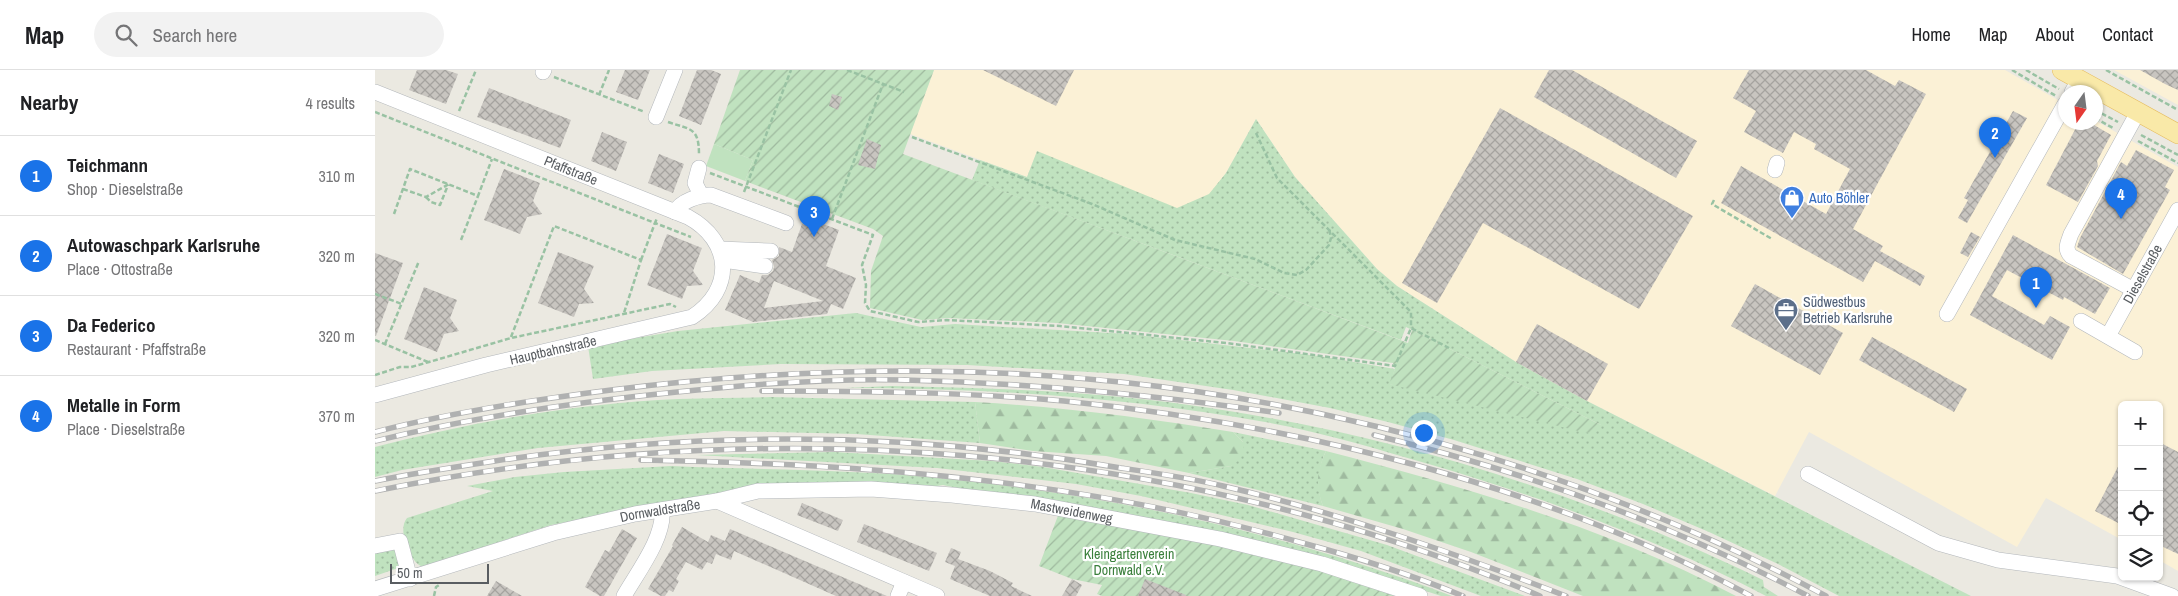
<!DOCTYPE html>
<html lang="en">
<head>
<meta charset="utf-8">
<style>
	:root { --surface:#fff; --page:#f2f2f2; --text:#202124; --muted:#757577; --line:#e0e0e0; --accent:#1a73e8 }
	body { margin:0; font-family:"Archivo Narrow",sans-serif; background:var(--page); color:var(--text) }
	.controls { position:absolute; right:15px; bottom:15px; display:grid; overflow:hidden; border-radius:8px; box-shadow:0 1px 4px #0004 }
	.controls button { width:45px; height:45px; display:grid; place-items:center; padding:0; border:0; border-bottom:1px solid var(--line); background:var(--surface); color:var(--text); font:25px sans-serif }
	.compass { position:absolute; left:1683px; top:15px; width:45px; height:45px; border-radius:50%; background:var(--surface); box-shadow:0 1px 4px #0004; rotate:194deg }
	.scale { position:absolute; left:15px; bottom:12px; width:99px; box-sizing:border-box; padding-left:5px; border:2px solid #595d61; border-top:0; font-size:14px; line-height:18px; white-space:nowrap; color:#595d61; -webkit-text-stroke:4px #fff; paint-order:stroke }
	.you { position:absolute; left:1048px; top:362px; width:18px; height:18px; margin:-12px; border:4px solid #fff; border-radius:50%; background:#1a73e8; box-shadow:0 0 0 8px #1a73e833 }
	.badge { display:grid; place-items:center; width:32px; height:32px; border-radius:50%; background:var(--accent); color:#fff; font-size:16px; font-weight:700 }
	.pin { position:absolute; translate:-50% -41px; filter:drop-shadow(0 1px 2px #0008) }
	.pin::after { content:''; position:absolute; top:26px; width:18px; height:15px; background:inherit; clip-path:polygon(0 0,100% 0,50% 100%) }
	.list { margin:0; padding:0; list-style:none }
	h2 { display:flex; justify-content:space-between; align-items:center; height:65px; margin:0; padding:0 20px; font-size:21px }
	h2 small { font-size:16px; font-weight:400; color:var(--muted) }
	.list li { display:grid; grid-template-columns:32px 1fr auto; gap:15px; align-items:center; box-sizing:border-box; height:80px; padding:0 20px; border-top:1px solid var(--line) }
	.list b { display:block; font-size:19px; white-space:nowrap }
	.list p { margin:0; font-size:16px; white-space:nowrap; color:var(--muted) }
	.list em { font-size:16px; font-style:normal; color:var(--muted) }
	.icon { flex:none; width:28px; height:28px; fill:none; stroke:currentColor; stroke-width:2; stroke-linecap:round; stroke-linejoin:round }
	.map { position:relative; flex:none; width:1803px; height:526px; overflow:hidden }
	header { display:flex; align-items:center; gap:30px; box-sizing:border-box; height:70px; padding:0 25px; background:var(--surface); border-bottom:1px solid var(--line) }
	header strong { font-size:24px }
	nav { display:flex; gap:28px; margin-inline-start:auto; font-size:18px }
	.search { width:350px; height:45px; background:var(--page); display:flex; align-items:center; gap:12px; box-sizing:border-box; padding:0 18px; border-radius:28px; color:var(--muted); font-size:19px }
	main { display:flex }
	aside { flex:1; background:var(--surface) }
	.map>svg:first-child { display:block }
</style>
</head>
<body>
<header>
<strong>Map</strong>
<div class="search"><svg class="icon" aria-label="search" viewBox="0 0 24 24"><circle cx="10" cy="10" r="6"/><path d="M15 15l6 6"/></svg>Search here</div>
<nav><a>Home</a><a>Map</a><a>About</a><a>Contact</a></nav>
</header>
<main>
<aside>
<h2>Nearby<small>4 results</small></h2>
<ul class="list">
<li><span class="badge">1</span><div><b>Teichmann</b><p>Shop · Dieselstraße</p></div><em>310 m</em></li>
<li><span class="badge">2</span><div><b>Autowaschpark Karlsruhe</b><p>Place · Ottostraße</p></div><em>320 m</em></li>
<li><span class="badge">3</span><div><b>Da Federico</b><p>Restaurant · Pfaffstraße</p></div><em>320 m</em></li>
<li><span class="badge">4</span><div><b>Metalle in Form</b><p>Place · Dieselstraße</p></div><em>370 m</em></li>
</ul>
</aside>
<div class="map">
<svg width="1803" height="526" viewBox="0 0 1803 526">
	<defs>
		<pattern id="grass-dots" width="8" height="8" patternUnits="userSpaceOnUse" patternTransform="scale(1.25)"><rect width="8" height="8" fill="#c0e2bf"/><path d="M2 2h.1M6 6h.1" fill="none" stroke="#9fba9f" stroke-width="1.8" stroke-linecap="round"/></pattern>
		<pattern id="forest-firs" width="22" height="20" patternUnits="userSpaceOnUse" patternTransform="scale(1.25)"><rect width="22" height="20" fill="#c0e2bf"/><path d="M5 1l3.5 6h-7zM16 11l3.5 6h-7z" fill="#9fba9f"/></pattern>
		<pattern id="garden-furrows" width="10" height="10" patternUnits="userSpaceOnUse" patternTransform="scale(1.25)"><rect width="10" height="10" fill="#c0e2bf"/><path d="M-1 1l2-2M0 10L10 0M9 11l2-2" fill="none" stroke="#9fba9f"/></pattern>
		<pattern id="building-cross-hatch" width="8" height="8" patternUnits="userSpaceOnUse" patternTransform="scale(1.25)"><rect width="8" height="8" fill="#c8c5c0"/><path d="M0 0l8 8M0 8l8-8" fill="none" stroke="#a5a39f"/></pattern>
	</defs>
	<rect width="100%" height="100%" fill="#ebe9e1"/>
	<g fill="#fbf1d6">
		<path d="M 559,0 L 1630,0 L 1690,34 L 1690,52 L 1720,52 L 1721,51 L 1803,97 L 1803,501 L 1784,490 L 1784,335 L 1747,335 L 1747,470 L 1671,428 L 1642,477 L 1434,362 L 1400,426 L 1212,331 L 1141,292 L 1022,216 L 1002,199 L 920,107 L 881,49 L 851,103 L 809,159 L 662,82 L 652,107 L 535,64 Z"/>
		<path d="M 1739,0 L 1803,0 L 1803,35 Z"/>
	</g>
	<g fill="url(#grass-dots)">
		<path d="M 881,49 L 920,107 L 1002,199 L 1022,216 L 1141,292 L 1212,331 L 1596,526 L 1464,526 L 1403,494 L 1334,462 L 1268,434 L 1202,409 L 1079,370 L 1013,352 L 955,338 L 858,320 L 749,304 L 592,295 L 406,294 L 277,301 L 218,309 L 213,276 L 303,261 L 481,243 L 546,257 L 580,254 L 753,264 L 944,286 L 1020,299 L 1015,314 L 1226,355 L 1031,257 L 1026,270 L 597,110 L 605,90 L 652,107 L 662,81 L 802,138 L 834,124 L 851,103 Z"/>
		<path d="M 516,316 C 616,318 715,321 814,335 C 1014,363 1207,422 1388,510 L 1389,517 L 1403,526 L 1391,526 C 1284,470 1172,429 1057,395 C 1002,379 947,362 890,352 C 752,327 611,318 470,318 Z"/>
		<path d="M 395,327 L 600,332 L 605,373 L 481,364 L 349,361 L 163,378 L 27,400 L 0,407 L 0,377 C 97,352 203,333 304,329 C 334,328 365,328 395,327 Z"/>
		<path d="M 858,362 L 951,381 C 943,397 941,419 948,436 L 814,403 L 856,396 L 868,372 Z"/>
		<path d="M 459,382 L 617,391 L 668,397 L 816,423 L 873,435 L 1012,475 L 1150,526 L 1106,526 L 986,481 L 918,462 L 766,426 L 701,414 L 562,398 L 322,385 Z"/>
		<path d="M 296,396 C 386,400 475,399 564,408 C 740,425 912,464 1077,526 L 1066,526 L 1017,510 L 568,415 L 551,418 L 378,416 L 176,455 L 48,497 C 34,492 22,459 32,448 L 118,421 L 92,416 L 140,407 L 189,402 Z"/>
		<path d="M 14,477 L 22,480 L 26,493 L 23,498 L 0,506 L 0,479 Z"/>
	</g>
	<g fill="url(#forest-firs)">
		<path d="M 600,332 C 687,337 772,348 858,362 L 868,372 L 869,380 L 865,389 L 856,396 L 814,403 L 731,386 L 658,381 L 605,373 Z"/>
		<path d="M 951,381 C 1091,417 1232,458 1361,526 L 1208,526 L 1096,482 L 1028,459 L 948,436 C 940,416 942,400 951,381 Z"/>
	</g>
	<path fill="#c0e2bf" d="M 339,74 L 378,90 L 370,111 L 331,96 Z"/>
	<g fill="url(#garden-furrows)">
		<path d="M 365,0 L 559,0 L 528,84 L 1033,273 L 1037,260 L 1226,355 L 1219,365 L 1014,314 L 1020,299 L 1018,293 L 859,271 L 682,253 L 573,248 L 547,250 L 495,238 L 496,201 L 508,166 L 498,159 L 370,111 L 378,90 L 339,74 Z"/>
		<path d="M 684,443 L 925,491 L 1028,526 L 727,526 L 722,524 L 727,515 L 697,509 L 664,496 Z"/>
	</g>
	<g fill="url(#building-cross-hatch)" fill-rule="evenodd">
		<path d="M 42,0 L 71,0 L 83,4 L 71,34 L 34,20 Z"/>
		<path d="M 250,0 L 275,0 L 263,30 L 241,22 Z"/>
		<path d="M 322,0 L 336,0 L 346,4 L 326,55 L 304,46 Z"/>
		<path d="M 608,0 L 699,0 L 681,36 Z"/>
		<path d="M 1174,0 L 1197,0 L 1322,71 L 1301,108 L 1159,27 Z"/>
		<path d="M 1374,0 L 1491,0 L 1520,16 L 1524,10 L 1551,24 L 1478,159 L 1508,176 L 1505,181 L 1550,206 L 1545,216 L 1500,191 L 1488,212 L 1346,133 L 1366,96 L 1451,144 L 1475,99 L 1439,79 L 1441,74 L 1419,62 L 1408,83 L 1369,62 L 1381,41 L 1358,28 Z"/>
		<path d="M 1765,0 L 1803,0 L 1803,20 L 1790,14 Z"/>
		<path d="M 114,18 L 196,50 L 185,78 L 102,47 Z"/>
		<path d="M 457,24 L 467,27 L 463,40 L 454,36 Z"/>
		<path d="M 1125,38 L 1318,146 L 1264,239 L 1108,153 L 1062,233 L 1027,213 Z"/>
		<path d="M 1638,41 L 1652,48 L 1592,153 L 1583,148 L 1593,130 L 1589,128 Z"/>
		<path d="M 1704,52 L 1714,52 L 1736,65 L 1722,91 L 1723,96 L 1703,132 L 1671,115 Z"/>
		<path d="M 227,62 L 252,72 L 241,101 L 216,91 Z"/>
		<path d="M 492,69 L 506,75 L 500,99 L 483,95 Z"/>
		<path d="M 1761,80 L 1799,100 L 1790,117 L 1795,120 L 1748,204 L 1702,177 L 1705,168 L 1746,92 L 1752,96 Z"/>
		<path d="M 284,84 L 309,94 L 298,123 L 273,113 Z"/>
		<path d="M 129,99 L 165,113 L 158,131 L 167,144 L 152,147 L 145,164 L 109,150 Z"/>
		<path d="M 440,151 L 464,160 L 451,196 L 481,208 L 468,239 L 456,234 L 452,244 L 378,252 L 350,240 L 365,205 L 384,213 L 387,205 L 393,205 L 398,201 L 399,197 L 397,190 L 404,186 L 404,177 L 417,182 L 427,154 L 438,157 ZM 399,211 L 448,231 L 389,238 Z"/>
		<path d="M 1596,162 L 1605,167 L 1593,187 L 1585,183 Z"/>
		<path d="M 292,164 L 327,178 L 318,201 L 328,215 L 312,216 L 307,229 L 272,215 Z"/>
		<path d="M 1638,165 L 1735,218 L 1720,244 L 1689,227 L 1688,230 L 1632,200 L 1617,226 L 1669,255 L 1675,246 L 1695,257 L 1677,290 L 1595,245 Z"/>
		<path d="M 183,182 L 219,196 L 209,219 L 219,233 L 204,234 L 199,247 L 163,233 Z"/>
		<path d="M 0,183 L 28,193 L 1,266 L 0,266 Z"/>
		<path d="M 1380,214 L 1468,263 L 1445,305 L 1356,256 Z"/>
		<path d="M 49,217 L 82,230 L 75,248 L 84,261 L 69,264 L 62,282 L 29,269 Z"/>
		<path d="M 1162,254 L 1233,294 L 1212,331 L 1141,292 Z"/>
		<path d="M 1497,267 L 1592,319 L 1579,342 L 1484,290 Z"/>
		<path d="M 1784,372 L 1803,382 L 1803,484 L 1784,475 Z"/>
		<path d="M 1747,389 L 1747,455 L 1720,441 Z"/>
		<path d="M 427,433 L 468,450 L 463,461 L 422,445 Z"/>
		<path d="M 489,454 L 562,483 L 554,501 L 482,472 Z"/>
		<path d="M 307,457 L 333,472 L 336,465 L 350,471 L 355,459 L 512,526 L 461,526 L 359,481 L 356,490 L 341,484 L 337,494 L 332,492 L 327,500 L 311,492 L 301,509 L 304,511 L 298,522 L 294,520 L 290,526 L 286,526 L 273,519 L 298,476 L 297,475 Z"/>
		<path d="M 247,459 L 262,468 L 229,526 L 225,526 L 210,517 L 230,480 L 234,482 Z"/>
		<path d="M 576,478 L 586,482 L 583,489 L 615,501 L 638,513 L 636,516 L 657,526 L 615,526 L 575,509 L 580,496 L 570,492 Z"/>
		<path d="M 697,509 L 707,515 L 701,526 L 687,526 Z"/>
		<path d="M 770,509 L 811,525 L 811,526 L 763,526 Z"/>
		<path d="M 121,511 L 147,526 L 112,526 Z"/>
	</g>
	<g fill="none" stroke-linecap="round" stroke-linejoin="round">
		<defs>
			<g id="minor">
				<path d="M 168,2 L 169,0"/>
				<path id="s1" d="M 0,22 L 313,147 C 357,171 360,219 317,247 L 111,295 L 0,325"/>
				<path d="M 1697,22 L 1704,10"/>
				<path d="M 281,47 L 300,0"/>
				<path d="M 324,98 L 320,113 L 326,125"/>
				<path d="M 1400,100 L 1402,93"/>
				<path d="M 300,142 C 305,131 325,125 336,125 L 411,153"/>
				<path d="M 345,179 L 396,181"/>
				<path d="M 348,190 L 390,196"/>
				<path d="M 1759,220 L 1696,186 C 1689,179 1693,173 1696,164 L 1763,42"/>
				<path d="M 1572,244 L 1690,34"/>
				<path d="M 1706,251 L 1760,282"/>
				<path id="s2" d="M 1733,266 L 1803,140"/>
				<path d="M 1433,404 L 1563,473 L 1623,490 L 1742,506 L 1797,526"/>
				<path d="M 342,431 L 562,526"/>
				<path d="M 0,476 L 25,471 L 35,509"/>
				<path id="s3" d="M 0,519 L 178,463 L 260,444 L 342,431 L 383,421 L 496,419 L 577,425 L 660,434 L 845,469 L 947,494 L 1045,526"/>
				<path d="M 249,526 C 262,503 290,467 287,440"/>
				<path d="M 523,526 L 529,512"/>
			</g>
			<path id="major" d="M 1687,0 L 1803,64"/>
		</defs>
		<use href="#minor" stroke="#b3b7bb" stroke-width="16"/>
		<use href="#major" stroke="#e6bc5f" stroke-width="20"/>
		<g stroke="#99c2a3" stroke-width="2.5" stroke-dasharray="5 2.5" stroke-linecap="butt">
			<path d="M 472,0 L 529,22"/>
			<path d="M 1637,0 L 1681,26"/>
			<path d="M 1651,0 L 1684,19"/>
			<path d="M 1731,0 L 1803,40"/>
			<path d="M 179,7 L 270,42"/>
			<path d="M 224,25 L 234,0"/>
			<path d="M 1720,40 L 1743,52"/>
			<path d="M 84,41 L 101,0"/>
			<path d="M 0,42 L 280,153 L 282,148"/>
			<path d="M 1720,48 L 1738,58"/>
			<path d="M 293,52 C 316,60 324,57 324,85"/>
			<path d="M 881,63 L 902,108 L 1036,242 L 1036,258"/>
			<path d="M 1766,65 L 1803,85"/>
			<path d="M 537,67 L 717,134 L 800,170 L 880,189 L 909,203 L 922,205 L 931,200 L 954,175 L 956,168 L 954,158"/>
			<path d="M 1763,71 L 1803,93"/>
			<path d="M 335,103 L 498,165 L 487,195 L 491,215 L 490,233 L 495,241 L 543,252 L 572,250 L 685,256 L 851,273 L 1020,296 L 1036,258 L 1074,278"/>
			<path d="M 28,119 L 51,127 L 74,114"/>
			<path d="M 369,122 L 416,0"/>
			<path d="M 51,127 L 56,132 L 65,135 L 73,115"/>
			<path d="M 1339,130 L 1337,134 L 1397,169"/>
			<path d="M 19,144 L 35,99 L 103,126 L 117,89"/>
			<path d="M 457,149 L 508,14"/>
			<path d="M 86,170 L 103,126"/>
			<path d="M 266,190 L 280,153 L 316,167"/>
			<path d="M 0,224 L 27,234"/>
			<path d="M 136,267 L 179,156 L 266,190 L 249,243"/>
			<path d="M 0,270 L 53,292"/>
			<path d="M 10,274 L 44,191"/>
			<path d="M 0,305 L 25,297 L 36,297 L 54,292 L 136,268 L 295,234 L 301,237"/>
			<path d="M 59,526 L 61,517 L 64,515"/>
		</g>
		<use href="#minor" stroke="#fff" stroke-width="15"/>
		<use href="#major" stroke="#f9e9a8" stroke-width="19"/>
		<defs>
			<g id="rail">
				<path d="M 387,321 C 487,321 589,322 689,331 C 920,354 1171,415 1376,526"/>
				<path d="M 0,362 C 78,342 157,330 236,320 C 404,299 576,294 745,312 C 986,337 1238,412 1451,526"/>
				<path d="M 999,365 C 1148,401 1297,454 1433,526"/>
				<path d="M 0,371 C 99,347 201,332 302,322 C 378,314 454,308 530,310 C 655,313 780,325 904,343"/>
				<path d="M 266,390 C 492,394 706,410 924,472 C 980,487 1035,504 1088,526"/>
				<path d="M 0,411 C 40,403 80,397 120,391 C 328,360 539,362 746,398 C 780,403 815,408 848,416 C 965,443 1079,483 1191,526"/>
				<path d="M 0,421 C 388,342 799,371 1165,526"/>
			</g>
		</defs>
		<use href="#rail" stroke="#b0b1b1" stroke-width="5.5"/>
		<use href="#rail" stroke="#fff" stroke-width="4" stroke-dasharray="11" stroke-linecap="butt"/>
	</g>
	<defs>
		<symbol id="shop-pin" viewBox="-11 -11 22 30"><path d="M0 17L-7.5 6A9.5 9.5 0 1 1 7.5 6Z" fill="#3f7fe0" stroke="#fff"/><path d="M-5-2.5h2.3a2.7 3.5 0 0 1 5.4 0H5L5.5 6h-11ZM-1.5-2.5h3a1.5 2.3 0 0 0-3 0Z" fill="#fff"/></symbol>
		<symbol id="office-pin" viewBox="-11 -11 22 30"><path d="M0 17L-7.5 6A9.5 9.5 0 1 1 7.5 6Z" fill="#5c6f8a" stroke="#fff"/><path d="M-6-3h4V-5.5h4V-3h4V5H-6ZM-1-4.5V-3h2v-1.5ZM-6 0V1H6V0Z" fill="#fff"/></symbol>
	</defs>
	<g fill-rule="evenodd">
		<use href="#shop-pin" x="1403" y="114" width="28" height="38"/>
		<use href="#office-pin" x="1397" y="226" width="28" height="38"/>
	</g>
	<g text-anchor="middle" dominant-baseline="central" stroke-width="4.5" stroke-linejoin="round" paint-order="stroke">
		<g font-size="14" fill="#595d61" stroke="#fff">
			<text stroke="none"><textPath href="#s1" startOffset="211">Pfaffstraße</textPath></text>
			<text stroke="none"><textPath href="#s2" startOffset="71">Dieselstraße</textPath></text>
			<text transform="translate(178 280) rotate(-13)">Hauptbahnstraße</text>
			<text stroke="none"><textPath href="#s3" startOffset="296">Dornwaldstraße</textPath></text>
			<text stroke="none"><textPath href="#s3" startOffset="711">Mastweidenweg</textPath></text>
		</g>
		<g font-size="14" fill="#366cbe" stroke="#fff" text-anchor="start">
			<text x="1434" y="128">Auto Böhler</text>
		</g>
		<g font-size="14" fill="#4e5e75" stroke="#fff" text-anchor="start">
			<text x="1428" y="232">Südwestbus<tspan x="1428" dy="16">Betrieb Karlsruhe</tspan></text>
		</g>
		<g font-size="14" fill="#3a7f3b" stroke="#fff">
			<text x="754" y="484">Kleingartenverein<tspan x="754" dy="16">Dornwald e.V.</tspan></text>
		</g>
	</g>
</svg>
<div class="controls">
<button>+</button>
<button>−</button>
<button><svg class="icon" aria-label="locate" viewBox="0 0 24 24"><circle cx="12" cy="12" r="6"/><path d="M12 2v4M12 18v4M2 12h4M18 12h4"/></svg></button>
<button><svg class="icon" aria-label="layers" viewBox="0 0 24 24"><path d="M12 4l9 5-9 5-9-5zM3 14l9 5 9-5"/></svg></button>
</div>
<svg class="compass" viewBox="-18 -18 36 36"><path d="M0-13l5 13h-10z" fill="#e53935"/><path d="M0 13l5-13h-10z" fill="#757577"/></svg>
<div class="scale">50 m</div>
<div class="you"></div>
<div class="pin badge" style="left:1661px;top:238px">1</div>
<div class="pin badge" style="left:1620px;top:88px">2</div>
<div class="pin badge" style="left:439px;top:167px">3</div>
<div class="pin badge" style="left:1746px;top:149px">4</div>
</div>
</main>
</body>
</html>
